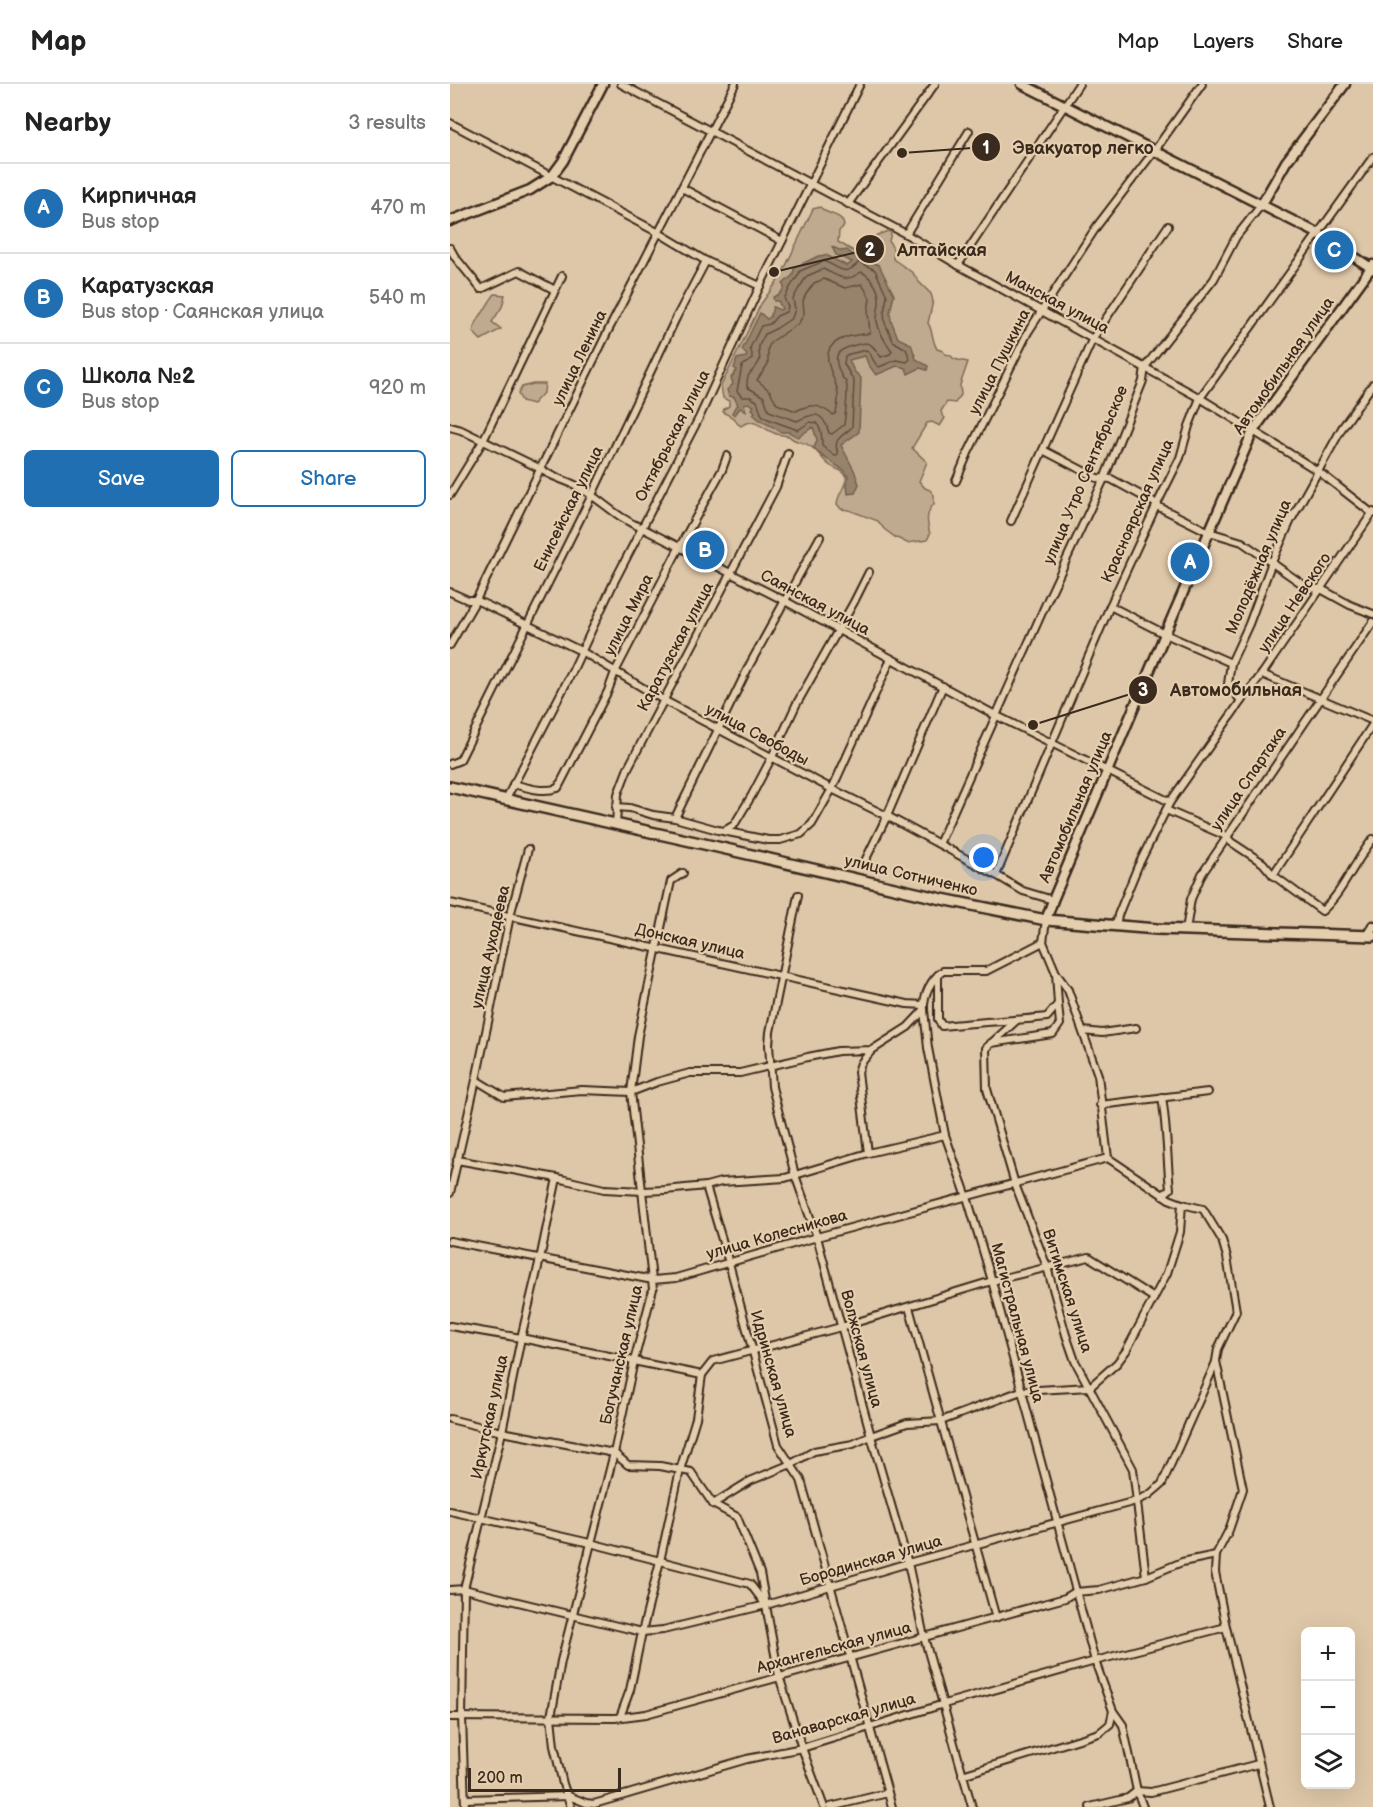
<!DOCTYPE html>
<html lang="en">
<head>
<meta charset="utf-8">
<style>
	:root { --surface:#fff; --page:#f6f6f6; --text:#222; --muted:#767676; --line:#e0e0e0; --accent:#1f6fb2 }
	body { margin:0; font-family:"Balsamiq Sans",sans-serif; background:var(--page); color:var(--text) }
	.controls { position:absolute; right:18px; bottom:18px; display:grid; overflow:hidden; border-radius:9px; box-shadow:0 6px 24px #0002 }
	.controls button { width:54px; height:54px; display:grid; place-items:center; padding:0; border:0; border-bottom:2px solid var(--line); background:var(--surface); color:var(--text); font:30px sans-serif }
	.scale { position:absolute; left:18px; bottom:15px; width:153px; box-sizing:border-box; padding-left:6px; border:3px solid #3b2a1e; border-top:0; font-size:16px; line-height:21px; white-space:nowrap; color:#3b2a1e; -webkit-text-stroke:4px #e5ceae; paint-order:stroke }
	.you { position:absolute; left:534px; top:774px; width:21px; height:21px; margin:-15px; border:4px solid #fff; border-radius:50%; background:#1a73e8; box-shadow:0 0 0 9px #1a73e833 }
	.badge { display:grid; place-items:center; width:39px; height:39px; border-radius:50%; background:var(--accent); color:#fff; font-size:20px; font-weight:700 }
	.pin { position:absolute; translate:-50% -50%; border:3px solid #fff; box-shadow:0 2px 6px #0006 }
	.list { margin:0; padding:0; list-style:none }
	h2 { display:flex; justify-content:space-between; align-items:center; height:78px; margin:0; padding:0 24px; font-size:26px }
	h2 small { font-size:20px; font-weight:400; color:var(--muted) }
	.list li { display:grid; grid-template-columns:39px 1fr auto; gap:18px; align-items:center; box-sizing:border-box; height:90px; padding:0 24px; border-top:2px solid var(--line) }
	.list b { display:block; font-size:22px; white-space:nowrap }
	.list p { margin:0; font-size:20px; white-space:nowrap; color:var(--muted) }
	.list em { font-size:20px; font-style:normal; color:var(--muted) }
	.actions { display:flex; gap:12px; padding:18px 24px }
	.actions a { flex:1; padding:14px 0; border:2px solid var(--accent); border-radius:9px; text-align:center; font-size:21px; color:var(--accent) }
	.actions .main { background:var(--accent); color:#fff }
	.icon { flex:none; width:33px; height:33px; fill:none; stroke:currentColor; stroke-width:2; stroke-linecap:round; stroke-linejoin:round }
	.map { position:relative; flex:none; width:923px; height:1723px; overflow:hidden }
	header { display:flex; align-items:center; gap:36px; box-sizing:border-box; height:84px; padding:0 30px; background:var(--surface); border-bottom:2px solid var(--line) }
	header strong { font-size:28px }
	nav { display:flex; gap:33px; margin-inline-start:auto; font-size:21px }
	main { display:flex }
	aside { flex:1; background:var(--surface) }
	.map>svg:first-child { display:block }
</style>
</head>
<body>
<header>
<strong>Map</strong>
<nav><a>Map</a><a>Layers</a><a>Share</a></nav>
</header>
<main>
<aside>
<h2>Nearby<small>3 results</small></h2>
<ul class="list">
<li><span class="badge">A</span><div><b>Кирпичная</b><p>Bus stop</p></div><em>470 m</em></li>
<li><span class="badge">B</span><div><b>Каратузская</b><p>Bus stop · Саянская улица</p></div><em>540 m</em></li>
<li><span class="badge">C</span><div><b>Школа №2</b><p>Bus stop</p></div><em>920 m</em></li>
</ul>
<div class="actions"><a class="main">Save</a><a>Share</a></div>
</aside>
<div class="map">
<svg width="923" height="1723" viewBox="0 0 923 1723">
	<rect width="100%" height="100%" fill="#dec7a8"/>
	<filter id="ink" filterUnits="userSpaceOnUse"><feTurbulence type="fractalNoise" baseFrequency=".0167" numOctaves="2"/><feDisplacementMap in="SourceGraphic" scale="12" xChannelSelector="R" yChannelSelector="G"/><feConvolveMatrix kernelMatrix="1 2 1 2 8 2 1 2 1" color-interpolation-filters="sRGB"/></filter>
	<g filter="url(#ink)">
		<g fill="#c0aa8f" stroke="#7e6a56" stroke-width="1.5">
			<path d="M 370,123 C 372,125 374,127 377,128 C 385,132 392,131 394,142 L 389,147 L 388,158 L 405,168 L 427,151 L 438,147 L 441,149 L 439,157 L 444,167 L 443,175 L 463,189 L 469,198 L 481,210 L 483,217 L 478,239 C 483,247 482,257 487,265 L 493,267 L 495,270 L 500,271 L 504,275 L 518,278 L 510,301 L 511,311 L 505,319 L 497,318 L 491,327 L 492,331 L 495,334 L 490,342 L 482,338 L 477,339 L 462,364 L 477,378 L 469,397 L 475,404 L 480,406 L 484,411 L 484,420 C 475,429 477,439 480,450 L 477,456 L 457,459 L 445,453 L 434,445 L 428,437 L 399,426 L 391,425 L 387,420 C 387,411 398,399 396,393 C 395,386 386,386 381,382 C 372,377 369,367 360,362 C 353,357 345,359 339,352 C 334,351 328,351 324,349 C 312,345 304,332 291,342 L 287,339 L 285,335 L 273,328 L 274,325 L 279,322 L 279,317 L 273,314 L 271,302 L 311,220 L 331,192 L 363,125 Z"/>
			<path d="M 45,210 L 55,211 L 52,223 L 42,238 L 51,245 L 31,256 L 23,248 C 26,234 27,237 34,227 C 38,220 40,216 45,210 Z"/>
			<path d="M 83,300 L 95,300 L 94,308 L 83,320 L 72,317 L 68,310 L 72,303 Z"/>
		</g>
		<path fill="#97836c" stroke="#725f4d" stroke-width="1.5" d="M 382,163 L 392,167 L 397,166 L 403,171 L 429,181 L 444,211 L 440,228 L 441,236 L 448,254 L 461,260 L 466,275 L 478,282 L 477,286 L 470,284 L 458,290 L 456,284 L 447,282 L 426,291 L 418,280 L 415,272 L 399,276 L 404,287 L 411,294 L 409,348 L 391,361 L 404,386 L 409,400 L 405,409 L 398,410 L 397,402 L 398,393 L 395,387 L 372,372 L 364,364 L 367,356 L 363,343 L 348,353 L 339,348 L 331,348 C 321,340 313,341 303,330 L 305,328 L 302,325 L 304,322 L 298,319 L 294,320 L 296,327 L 290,324 L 285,331 L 282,329 L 285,323 L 288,321 L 284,313 L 279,312 L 277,306 L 283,300 L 281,294 L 287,286 L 284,284 L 287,275 L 296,273 L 297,271 L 292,266 L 310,229 L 317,235 L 320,233 L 323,223 L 330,226 L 332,225 L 328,217 L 324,217 L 323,213 L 330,210 L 334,204 L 333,200 L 343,191 L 344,184 L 368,172 L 376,171 L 397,182 L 402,178 L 386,171 Z"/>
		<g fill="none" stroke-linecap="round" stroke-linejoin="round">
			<g stroke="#604e3d" stroke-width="1.5">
				<path d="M 374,177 C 391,184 394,194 409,178 L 425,186 L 437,212 L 434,228 L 435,239 L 443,257 L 456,265 L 460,275 L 457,278 L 446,276 L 429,283 C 422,279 423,270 416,266 L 399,270 L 395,272 L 394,280 L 404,297 L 402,343 C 393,353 382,353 388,370 L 385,372 L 372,362 C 372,355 372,345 366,339 L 360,338 L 348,346 C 341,343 316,336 312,331 C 310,328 309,321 307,317 L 300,313 L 292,313 L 287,307 L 292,282 L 302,275 L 302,270 L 300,264 L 311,242 L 320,240 L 327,232 L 336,228 L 338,223 L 334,214 C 338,210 338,206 341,202 C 344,196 348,195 350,187 Z"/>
				<path d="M 373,185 C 389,192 395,200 411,188 C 420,191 429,205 429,214 C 430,222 426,230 427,238 C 429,248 436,259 442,267 L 440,270 L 431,273 C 422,261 421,256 405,261 C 386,266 382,272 391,291 C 392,294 395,296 396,298 C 399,307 395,331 394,341 L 382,350 L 379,349 C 373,327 365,328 347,337 L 319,327 L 314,313 L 297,303 C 296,286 304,289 309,278 C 311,272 308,268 309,263 C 309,259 314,253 315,250 L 327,244 L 342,234 L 345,225 L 343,215 L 348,206 L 357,192 Z"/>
				<path d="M 374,195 L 395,204 L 412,200 L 420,214 L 418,228 L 420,249 C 411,251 400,251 392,255 C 368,265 380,285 386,301 C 389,309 388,321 386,329 L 383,331 C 369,321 363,318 346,327 L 327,320 L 320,307 L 307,296 L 318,280 L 318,264 L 321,258 L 349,239 L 354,229 L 353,217 L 356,210 L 364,199 Z"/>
			</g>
			<defs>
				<g id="street">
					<path d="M 171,0 L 456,150 L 508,181 L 750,314 L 868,387 L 923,430"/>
					<path d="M 0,39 L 209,149 L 256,177 L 310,202"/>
					<path d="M 232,104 L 332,157"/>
					<path d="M 398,120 L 485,0"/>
					<path d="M 456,150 L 519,47"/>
					<path d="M 0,164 L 5,173 L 31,205 L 69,187 L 105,206"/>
					<path d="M 508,181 L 629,0"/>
					<path d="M 0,343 L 11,346 L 91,385 C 101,393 113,395 125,401 C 149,413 166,434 192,444 L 335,517 L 547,632 L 720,718"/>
					<path d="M 593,366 L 647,394 L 661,395 L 707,420 L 709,423 L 759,448 L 792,458 L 858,504 L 871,505 L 900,521 L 923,530"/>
					<path d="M 506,397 L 518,369 L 578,248 L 647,142 L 705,66 L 752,0"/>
					<path d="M 0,411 L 33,357 L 112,192"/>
					<path d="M 561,437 L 643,254 L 718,142"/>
					<path d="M 0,508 L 18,516 L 26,516 L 131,567 L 215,617 L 382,705 L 437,732 L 546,791 L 573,807 L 603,816"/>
					<path d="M 660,522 L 715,550 L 781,579"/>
					<path d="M 0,561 L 26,516 L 158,247 L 285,0"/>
					<path d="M 812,590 L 923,637"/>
					<path d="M 791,617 L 778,600 L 781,579 L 799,540 L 822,478 L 841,436 L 892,344 L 923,300"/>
					<path d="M 0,680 L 10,676 L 142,411 L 226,234 L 256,177"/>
					<path d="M 63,700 C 79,704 92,709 108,704 L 158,607 L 165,588 L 229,464 L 272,386 L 277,372"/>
					<path d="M 56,715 L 122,588 L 165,496 L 249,334 L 310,202 L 410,0"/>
					<path d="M 166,723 L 180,724 L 203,731 L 225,734 L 268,746 L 318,756 L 330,756 L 351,750 L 362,740 L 382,705 L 441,575"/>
					<path d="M 716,726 L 776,752 L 781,758 L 813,779 L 823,791 L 872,827 C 894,807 904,778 923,755"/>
					<path d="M 225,734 L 300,580 L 370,453"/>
					<path d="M 166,740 L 168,710 L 178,684 L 326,403 L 338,369"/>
					<path d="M 274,747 L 284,741 L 302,711 L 322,673 L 346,621 L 404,518 L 419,488"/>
					<path d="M 489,760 L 598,515 L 654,395 L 693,297 L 695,283 L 764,195 L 786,153 L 812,120"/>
					<path d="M 413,781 L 437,732 L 493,602"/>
					<path d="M 546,791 L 660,522 L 707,420 L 730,374 L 739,342 L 750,314 L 923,73"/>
					<path d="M 823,791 L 923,640"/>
					<path d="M 348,811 L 320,948 L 319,961 L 322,1003 L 345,1091 L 367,1153 L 421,1352 L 458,1479 L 474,1553 L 522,1723"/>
					<path d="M 0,819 L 457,920 L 474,921"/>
					<path d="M 596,836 L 593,858 L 536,887 L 493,887 C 481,895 473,911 474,926 L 478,964 L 495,1051 L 517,1113 L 542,1197 L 645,1577 L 663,1627 L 673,1641 L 687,1707 L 693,1723"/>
					<path d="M 666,843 L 668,831 L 688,782 L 720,718 L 791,617 L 812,590 L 923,428"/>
					<path d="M 736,846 L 741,815 L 752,790 L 923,538"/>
					<path d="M 593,858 L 606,889 L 618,906 L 648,991 L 658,1074 L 719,1115 L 732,1120 L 753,1125 L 772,1156 L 777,1173 L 786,1227 L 768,1265 L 766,1277 L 793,1405 L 779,1446 L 766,1471 L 765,1488 L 776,1543 L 820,1723"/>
					<path d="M 488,891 L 488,935 L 492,942 C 527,938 562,937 597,933 L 608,920 L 606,889"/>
					<path d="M 567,936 L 536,964 L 537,1005 L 565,1100 L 597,1183 L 616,1251 L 625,1277 L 683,1385 L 696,1493"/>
					<path d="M 633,947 L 652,949 L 686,944"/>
					<path d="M 541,959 L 603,950 L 610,940 L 608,920"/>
					<path d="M 26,996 L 54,1013 L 132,1006 L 181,1008 L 207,998 L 240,989 L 290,989 L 358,973 L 388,967 L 422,966 L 458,943 L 474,926"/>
					<path d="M 712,1013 C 717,1044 717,1075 720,1105 L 713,1111"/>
					<path d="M 650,1021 L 758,1008"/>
					<path d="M 418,1069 L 408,988 L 411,979 L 422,966"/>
					<path d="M 7,1076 L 107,1094 L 154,1105 L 193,1107 L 215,1106 L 256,1102 L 271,1098 L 335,1094 L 418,1069 L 495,1051"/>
					<path d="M 256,1102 L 279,1179 L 328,1361 L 351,1396 L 442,1723"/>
					<path d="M 0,1109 L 26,996 L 60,832 L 78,765"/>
					<path d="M 0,1157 L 203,1196 L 226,1194 L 367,1153 L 658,1074"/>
					<path d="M 459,1223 L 546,1534"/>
					<path d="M 0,1242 L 71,1254 L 252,1291 L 263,1277 L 391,1243 L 542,1197 L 639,1173 L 704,1214"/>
					<path d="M 0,1335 L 52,1348 L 164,1369 L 178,1381 L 210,1382 L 241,1388 L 263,1420 L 300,1397 L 341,1380 L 364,1367 L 403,1360 L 421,1352 L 457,1339 L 491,1337 L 571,1307 L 640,1303 L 667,1279 L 676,1267 L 717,1189 L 730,1148 L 732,1120"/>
					<path d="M 263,1420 L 287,1433 L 310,1489 L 329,1592 L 352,1664 L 374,1723"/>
					<path d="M 0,1427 L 140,1459 L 300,1500 L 316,1521"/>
					<path d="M 0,1506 L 14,1505 L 192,1548 L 213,1546 L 316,1521 L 458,1479 L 686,1417 L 699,1411 L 712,1400 L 766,1278"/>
					<path d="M 0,1633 L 165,1634 L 196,1630 L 615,1514 L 625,1508 L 649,1506 L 696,1493 L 732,1478 L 766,1471"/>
					<path d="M 170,1633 L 180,1606 L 192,1548 L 210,1477 L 230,1386 L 246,1334 L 252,1291"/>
					<path d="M 512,1691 L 649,1649 L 660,1640 L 663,1627"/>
					<path d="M 16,1715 L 119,1712 L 136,1719 L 144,1720 L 297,1675 L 352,1664 L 494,1620 L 645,1577 L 776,1543"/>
					<path d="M 15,1723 L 12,1633 L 14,1505 L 52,1348 L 71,1254 L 90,1175 L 107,1094"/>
					<path d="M 121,1723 L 113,1700 L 104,1662 L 101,1633 L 111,1577 L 164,1369 L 184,1277 L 203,1205 L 181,1008 L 188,952 L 221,797 L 233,789"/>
					<path d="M 380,1723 L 438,1709"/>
					<path d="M 640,1723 L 678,1714 L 687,1707 L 701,1708 L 808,1680"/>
				</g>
				<g id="secondary">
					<path d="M 572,0 L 867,149 L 923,185"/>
					<path d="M 812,120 L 836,78 L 895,0"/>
					<path d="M 0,137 L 80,106 L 102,92 L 113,77 L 153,0"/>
					<path d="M 596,836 L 603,816 L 715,550 L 803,347 L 923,181"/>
					<path d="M 917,852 L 923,842"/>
				</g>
				<path id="primary" d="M 0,703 L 263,762 L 492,815 L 596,836 L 707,845 L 923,852"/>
			</defs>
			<use href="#street" stroke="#3b2a1e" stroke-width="10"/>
			<use href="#secondary" stroke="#3b2a1e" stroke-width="13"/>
			<use href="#primary" stroke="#3b2a1e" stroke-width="14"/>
			<use href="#street" stroke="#e5ceae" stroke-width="6"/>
			<use href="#secondary" stroke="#e5ceae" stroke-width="8"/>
			<use href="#primary" stroke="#e5ceae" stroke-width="9"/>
		</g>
	</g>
	<g text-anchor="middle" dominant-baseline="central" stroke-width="4.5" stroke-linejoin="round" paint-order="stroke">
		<g font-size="16" fill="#3b2a1e" stroke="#e5ceae">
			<text transform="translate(607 219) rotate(28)">Манская улица</text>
			<text transform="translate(130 274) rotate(-64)">улица Ленина</text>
			<text transform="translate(550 278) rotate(-63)">улица Пушкина</text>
			<text transform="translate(834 282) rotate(-55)">Автомобильная улица</text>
			<text transform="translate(223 352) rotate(-63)">Октябрьская улица</text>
			<text transform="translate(636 391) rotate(-67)">улица Утро Сентябрьское</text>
			<text transform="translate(119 425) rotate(-64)">Енисейская улица</text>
			<text transform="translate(688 427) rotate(-66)">Красноярская улица</text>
			<text transform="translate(809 483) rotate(-67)">Молодёжная улица</text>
			<text transform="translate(365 519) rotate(28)">Саянская улица</text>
			<text transform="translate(845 519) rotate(-56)">улица Невского</text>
			<text transform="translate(179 531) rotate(-63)">улица Мира</text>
			<text transform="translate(226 563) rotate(-62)">Каратузская улица</text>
			<text transform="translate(307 651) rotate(28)">улица Свободы</text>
			<text transform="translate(799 695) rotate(-56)">улица Спартака</text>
			<text transform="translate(626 723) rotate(-67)">Автомобильная улица</text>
			<text transform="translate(461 792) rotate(13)">улица Сотниченко</text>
			<text transform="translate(240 858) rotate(13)">Донская улица</text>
			<text transform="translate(41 863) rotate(-77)">улица Ауходеева</text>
			<text transform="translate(327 1151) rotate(-16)">улица Колесникова</text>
			<text transform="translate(617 1207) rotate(72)">Витимская улица</text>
			<text transform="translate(567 1239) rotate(75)">Магистральная улица</text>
			<text transform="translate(411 1265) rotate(75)">Волжская улица</text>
			<text transform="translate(172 1271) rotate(-77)">Богучанская улица</text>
			<text transform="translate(323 1290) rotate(74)">Идринская улица</text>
			<text transform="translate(40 1333) rotate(-78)">Иркутская улица</text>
			<text transform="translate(421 1477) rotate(-16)">Бородинская улица</text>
			<text transform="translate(384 1564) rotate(-15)">Архангельская улица</text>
			<text transform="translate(394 1635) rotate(-16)">Ванаварская улица</text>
		</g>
	</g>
	<path fill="none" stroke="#3b2a1e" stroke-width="2" d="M452 69L536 63M324 188L420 165M583 641L693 606"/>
	<g fill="#3b2a1e" stroke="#e5ceae" stroke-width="2">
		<circle cx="452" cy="69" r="6"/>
		<circle cx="324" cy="188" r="6"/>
		<circle cx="583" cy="641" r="6"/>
		<circle cx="536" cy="63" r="15"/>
		<circle cx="420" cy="165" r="15"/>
		<circle cx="693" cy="606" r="15"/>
	</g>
	<g font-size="18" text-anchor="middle" font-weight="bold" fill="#fff">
		<text x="536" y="70">1</text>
		<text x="420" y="172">2</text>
		<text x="693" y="612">3</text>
	</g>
	<g font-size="18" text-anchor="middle" font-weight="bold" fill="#3b2a1e" stroke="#e5ceae" stroke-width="4.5" stroke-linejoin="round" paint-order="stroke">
		<text x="633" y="70">Эвакуатор легко</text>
		<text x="492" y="172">Алтайская</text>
		<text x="786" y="612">Автомобильная</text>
	</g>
</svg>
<div class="controls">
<button>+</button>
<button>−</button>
<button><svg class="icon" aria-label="layers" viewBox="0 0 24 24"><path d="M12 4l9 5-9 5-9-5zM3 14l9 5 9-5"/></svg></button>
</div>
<div class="scale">200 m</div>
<div class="you"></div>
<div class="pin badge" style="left:740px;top:478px">A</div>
<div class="pin badge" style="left:255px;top:466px">B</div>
<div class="pin badge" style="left:884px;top:166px">C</div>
</div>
</main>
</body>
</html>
